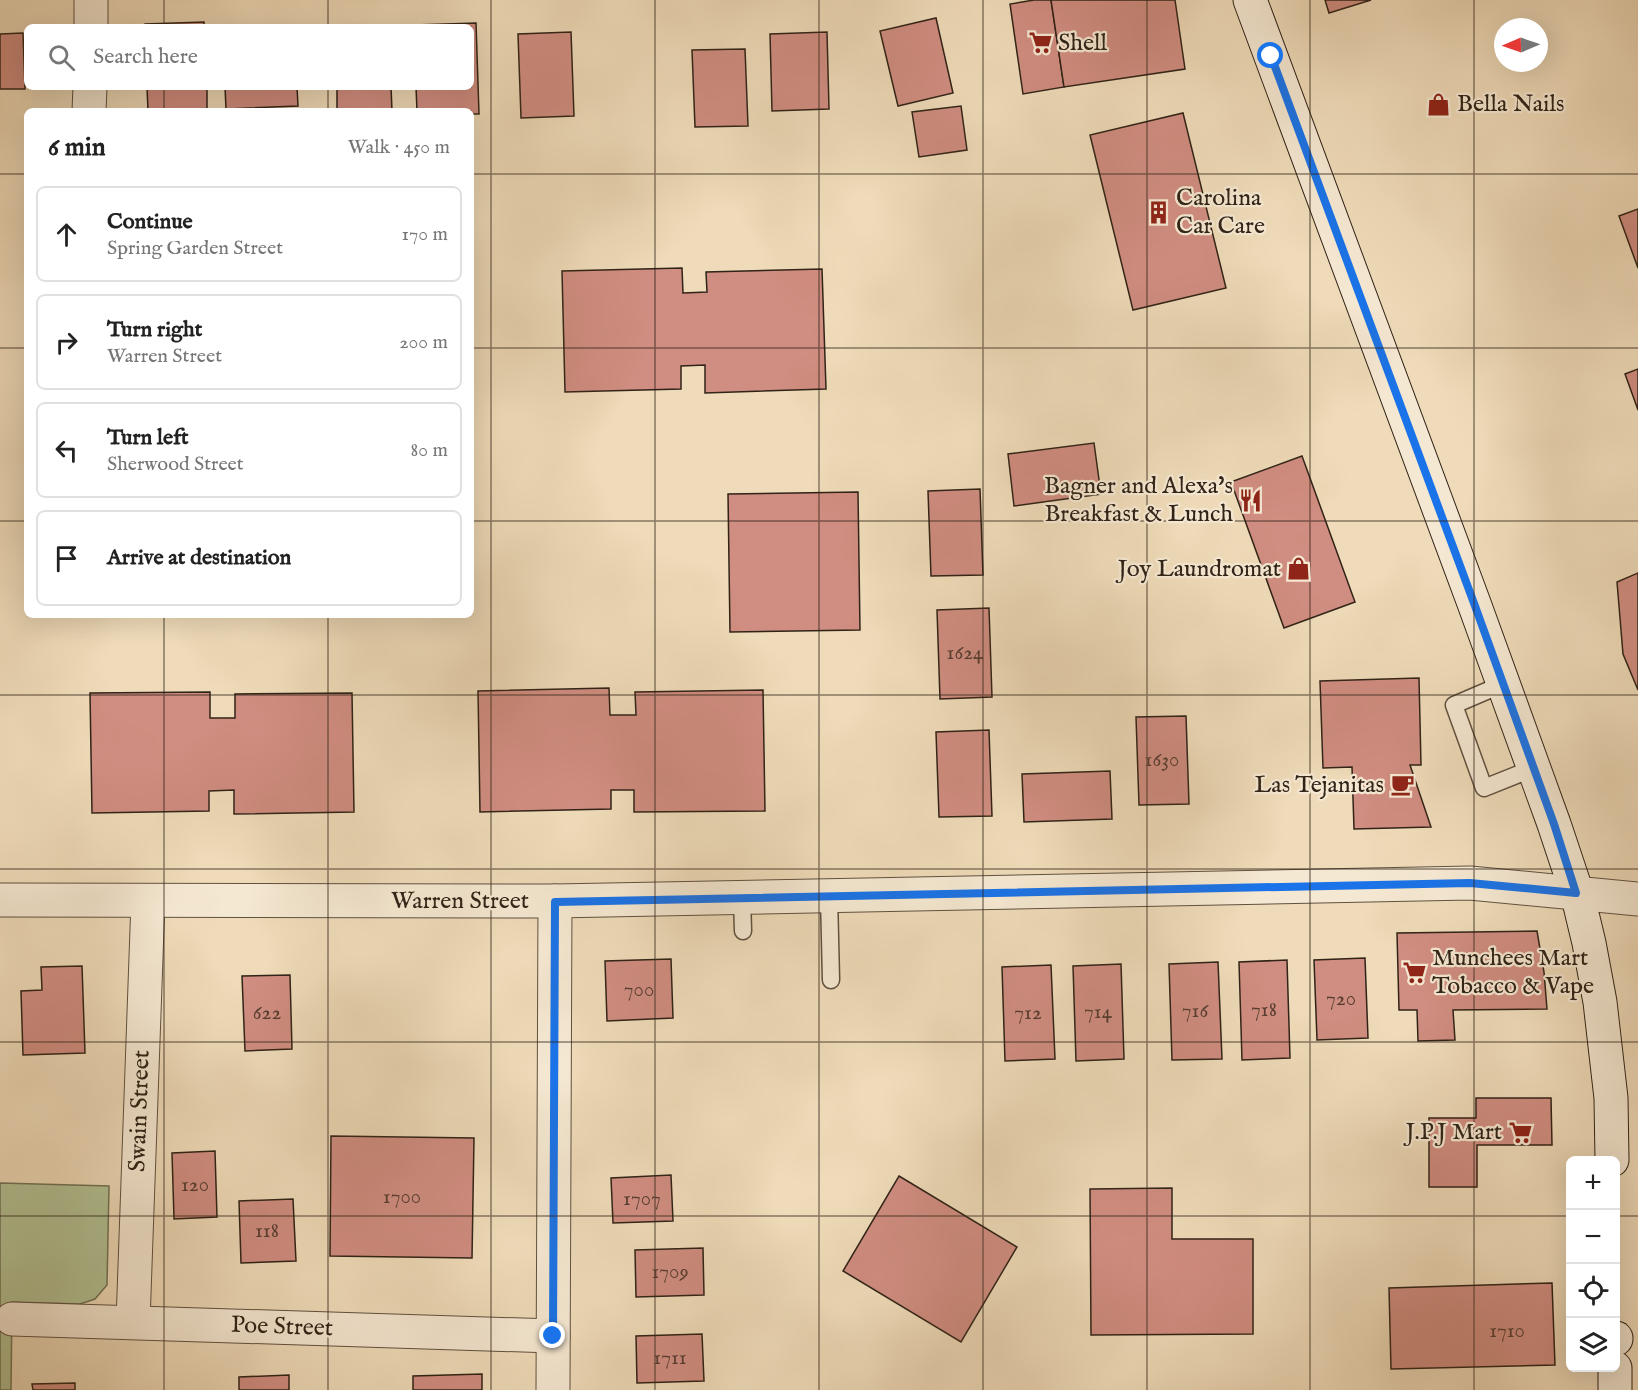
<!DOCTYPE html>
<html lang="en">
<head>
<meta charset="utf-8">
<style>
	:root { --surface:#fff; --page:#f2f2f2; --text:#222; --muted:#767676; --line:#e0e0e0 }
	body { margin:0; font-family:"IM FELL English",serif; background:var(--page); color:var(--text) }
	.controls { position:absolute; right:18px; bottom:18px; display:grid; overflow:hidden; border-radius:9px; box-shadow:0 6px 24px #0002 }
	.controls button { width:54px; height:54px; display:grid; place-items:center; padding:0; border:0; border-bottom:2px solid var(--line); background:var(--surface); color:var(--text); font:30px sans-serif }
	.compass { position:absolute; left:1494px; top:18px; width:54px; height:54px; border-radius:50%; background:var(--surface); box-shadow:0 6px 24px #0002; rotate:268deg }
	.stop { position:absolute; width:18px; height:18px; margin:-14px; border:4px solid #1a73e8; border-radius:50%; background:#fff }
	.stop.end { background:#1a73e8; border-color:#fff; box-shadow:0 2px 6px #0008 }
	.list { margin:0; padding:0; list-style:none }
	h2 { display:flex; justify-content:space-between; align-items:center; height:78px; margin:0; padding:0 24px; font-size:26px }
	h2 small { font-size:20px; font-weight:400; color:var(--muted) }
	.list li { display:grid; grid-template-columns:39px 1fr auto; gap:18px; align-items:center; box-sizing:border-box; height:96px; margin:0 12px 12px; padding:0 12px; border:2px solid var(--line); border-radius:9px }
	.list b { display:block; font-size:22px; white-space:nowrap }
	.list p { margin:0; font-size:20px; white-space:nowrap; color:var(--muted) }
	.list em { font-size:20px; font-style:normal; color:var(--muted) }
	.icon { flex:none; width:33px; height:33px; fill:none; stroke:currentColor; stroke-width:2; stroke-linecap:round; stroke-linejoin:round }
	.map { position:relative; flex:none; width:1638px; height:1390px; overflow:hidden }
	.search { position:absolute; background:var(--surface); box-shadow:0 6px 24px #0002; left:24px; top:24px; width:450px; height:66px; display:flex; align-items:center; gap:15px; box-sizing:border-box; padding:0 21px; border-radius:9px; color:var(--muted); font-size:22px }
	.panel { position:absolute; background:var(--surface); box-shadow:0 6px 24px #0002; left:24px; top:108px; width:450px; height:510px; border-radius:9px }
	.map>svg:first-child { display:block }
</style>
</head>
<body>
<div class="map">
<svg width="1638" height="1390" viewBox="0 0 1638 1390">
	<rect width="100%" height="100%" fill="#efdbb9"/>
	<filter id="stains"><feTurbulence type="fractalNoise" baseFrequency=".00333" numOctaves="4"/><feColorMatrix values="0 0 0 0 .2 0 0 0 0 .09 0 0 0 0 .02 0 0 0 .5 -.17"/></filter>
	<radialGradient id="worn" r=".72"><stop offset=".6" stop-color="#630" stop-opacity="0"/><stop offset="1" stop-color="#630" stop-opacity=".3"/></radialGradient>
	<path fill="#b2c194" stroke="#717256" stroke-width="1.5" d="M 0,1183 L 109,1186 L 107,1285 L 95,1299 L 80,1304 L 12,1302 L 11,1390 L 0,1390 Z"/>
	<g fill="#d08d81" stroke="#302317" stroke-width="1.5">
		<path d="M 1034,0 L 1051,0 L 1064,87 L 1023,94 L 1010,4 Z"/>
		<path d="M 1051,0 L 1175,0 L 1185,69 L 1064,87 Z"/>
		<path d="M 1325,0 L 1371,0 L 1329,13 Z"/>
		<path d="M 936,18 L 953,93 L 898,106 L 880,31 Z"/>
		<path d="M 204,22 L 204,27 L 145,27 L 145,24 Z"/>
		<path d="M 476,23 L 479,114 L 471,114 L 471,111 L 417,111 L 416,87 L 471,87 L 471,27 L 414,27 L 414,25 Z"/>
		<path d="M 571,32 L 574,116 L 521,118 L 518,34 Z"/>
		<path d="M 827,32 L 829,109 L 772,111 L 770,34 Z"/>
		<path d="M 23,33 L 25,89 L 0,89 L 0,34 Z"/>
		<path d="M 745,49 L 748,126 L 695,127 L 692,50 Z"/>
		<path d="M 147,87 L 207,87 L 207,111 L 148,111 Z"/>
		<path d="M 225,87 L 297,87 L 298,106 L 226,109 Z"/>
		<path d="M 337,87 L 391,87 L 392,111 L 337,111 Z"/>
		<path d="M 961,106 L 967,150 L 919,157 L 912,112 Z"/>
		<path d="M 1183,113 L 1226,288 L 1133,310 L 1090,135 Z"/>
		<path d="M 1638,209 L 1638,268 L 1619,216 Z"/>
		<path d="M 682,268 L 683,293 L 707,292 L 706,272 L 822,269 L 826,389 L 705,393 L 705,365 L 681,366 L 681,389 L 565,392 L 562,271 Z"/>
		<path d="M 1638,369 L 1638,410 L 1625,374 Z"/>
		<path d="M 1094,443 L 1101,494 L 1014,506 L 1008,454 Z"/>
		<path d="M 1302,456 L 1355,602 L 1284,628 L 1231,482 Z"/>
		<path d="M 980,489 L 983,575 L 931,576 L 928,491 Z"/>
		<path d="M 858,492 L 860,630 L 730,632 L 728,494 Z"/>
		<path d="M 1638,573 L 1638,690 L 1623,654 L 1617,582 Z"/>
		<path d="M 989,608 L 992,697 L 940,699 L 937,610 Z"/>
		<path d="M 1419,678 L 1421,765 L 1410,765 L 1431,827 L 1354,829 L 1352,767 L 1323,768 L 1320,681 Z"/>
		<path d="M 609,688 L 610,715 L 636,715 L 635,692 L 763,690 L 765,811 L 634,812 L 634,790 L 611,790 L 611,809 L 480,812 L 478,691 Z"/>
		<path d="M 210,692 L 210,718 L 235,718 L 235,694 L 352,693 L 354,812 L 234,814 L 234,790 L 209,791 L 209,811 L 92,813 L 90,693 Z"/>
		<path d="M 1186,716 L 1189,804 L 1139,805 L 1136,717 Z"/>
		<path d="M 989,730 L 992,816 L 939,817 L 936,732 Z"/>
		<path d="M 1110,771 L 1112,819 L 1024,822 L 1022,774 Z"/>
		<path d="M 1537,931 L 1544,972 L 1547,1009 L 1453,1010 L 1455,1040 L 1418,1041 L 1417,1010 L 1399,1010 L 1397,933 Z"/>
		<path d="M 1365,958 L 1368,1038 L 1317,1040 L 1314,960 Z"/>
		<path d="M 671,959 L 673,1018 L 607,1021 L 605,961 Z"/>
		<path d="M 1287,960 L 1290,1058 L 1242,1060 L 1239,962 Z"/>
		<path d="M 1218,962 L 1222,1059 L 1172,1060 L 1169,964 Z"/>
		<path d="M 1121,964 L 1124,1059 L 1076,1061 L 1073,966 Z"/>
		<path d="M 1051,965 L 1055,1059 L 1005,1061 L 1002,967 Z"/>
		<path d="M 82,966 L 85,1053 L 23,1055 L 21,991 L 42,990 L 41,967 Z"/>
		<path d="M 290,975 L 292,1049 L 245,1051 L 242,976 Z"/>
		<path d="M 1476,1098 L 1551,1098 L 1552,1145 L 1477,1145 L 1477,1187 L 1429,1187 L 1429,1118 L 1476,1118 Z"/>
		<path d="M 331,1136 L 474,1138 L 472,1258 L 330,1256 Z"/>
		<path d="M 215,1151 L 217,1217 L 174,1219 L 172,1153 Z"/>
		<path d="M 671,1175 L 673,1221 L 613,1223 L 611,1178 Z"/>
		<path d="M 899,1176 L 1017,1247 L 961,1342 L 843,1271 Z"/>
		<path d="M 1172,1188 L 1172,1239 L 1253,1239 L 1253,1334 L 1091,1335 L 1090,1189 Z"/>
		<path d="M 293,1199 L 296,1261 L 241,1263 L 239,1201 Z"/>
		<path d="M 703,1248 L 704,1295 L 636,1297 L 635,1250 Z"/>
		<path d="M 1552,1283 L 1555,1365 L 1391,1369 L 1389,1288 Z"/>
		<path d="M 702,1334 L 704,1381 L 637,1383 L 636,1336 Z"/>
		<path d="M 482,1374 L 482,1390 L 413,1390 L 413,1376 Z"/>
		<path d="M 289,1375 L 289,1390 L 239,1390 L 239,1377 Z"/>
		<path d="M 75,1383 L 75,1390 L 33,1390 L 32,1384 Z"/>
	</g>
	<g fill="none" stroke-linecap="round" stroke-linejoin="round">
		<defs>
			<g id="lane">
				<path d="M 1503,684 L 1454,705 L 1484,788 L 1534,768"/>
				<path d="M 829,896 L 831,980"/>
				<path d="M 742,898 L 743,931"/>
			</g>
			<g id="street">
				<path d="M 91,27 L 91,0"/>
				<path d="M 89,111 L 90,87"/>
				<path d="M 0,900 L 555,901 L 1470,883 L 1638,899"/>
				<path d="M 12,1319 L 553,1336"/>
				<path d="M 133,1322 L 148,901"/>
				<path d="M 553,1390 L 555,901"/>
			</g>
			<g id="secondary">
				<path d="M 1250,0 L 1475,606 L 1554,824 L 1577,893 L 1589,943 L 1600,1002 L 1611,1098 L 1612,1160"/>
				<path d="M 1616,1338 L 1616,1339"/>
				<path d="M 1615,1390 L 1615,1368"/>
			</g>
		</defs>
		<use href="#lane" stroke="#605140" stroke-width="19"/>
		<use href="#street" stroke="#605140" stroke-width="35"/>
		<use href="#secondary" stroke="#302317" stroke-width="35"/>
		<use href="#lane" stroke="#f5e8d2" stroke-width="16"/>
		<use href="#street" stroke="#f5e8d2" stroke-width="33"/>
		<use href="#secondary" stroke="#f5e8d2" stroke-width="33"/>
	</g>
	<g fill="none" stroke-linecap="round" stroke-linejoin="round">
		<path stroke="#1a73e8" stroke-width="8" d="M 553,1336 L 555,902 L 1470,883 L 1576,893 L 1554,824 L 1475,606 L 1271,56"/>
	</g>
	<path fill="none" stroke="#302317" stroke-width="1.5" stroke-opacity="0.55" d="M 164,0 L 164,27M 328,0 L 328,27M 491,0 L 491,1390M 655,0 L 655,1390M 819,0 L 819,1390M 983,0 L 983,1390M 1147,0 L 1147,1390M 1310,0 L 1310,1390M 1474,0 L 1474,1390M 164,87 L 164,111M 328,87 L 328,111M 0,174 L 27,174M 471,174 L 1638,174M 0,348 L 27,348M 471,348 L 1638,348M 0,521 L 27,521M 471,521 L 1638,521M 164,615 L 164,1390M 328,615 L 328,1390M 0,695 L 1638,695M 0,869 L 1638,869M 0,1042 L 1638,1042M 0,1216 L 1570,1216M 1616,1216 L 1638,1216"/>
	<defs>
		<symbol id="supermarket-bare" viewBox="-9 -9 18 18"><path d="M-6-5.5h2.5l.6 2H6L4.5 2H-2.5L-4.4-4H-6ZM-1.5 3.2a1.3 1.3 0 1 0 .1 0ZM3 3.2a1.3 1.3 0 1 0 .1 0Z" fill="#8f2418" stroke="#f5e8d2" stroke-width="2.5" paint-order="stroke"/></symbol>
		<symbol id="shop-bare" viewBox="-9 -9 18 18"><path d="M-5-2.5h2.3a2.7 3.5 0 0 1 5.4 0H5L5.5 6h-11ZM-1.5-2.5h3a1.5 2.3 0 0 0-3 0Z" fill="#8f2418" stroke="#f5e8d2" stroke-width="2.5" paint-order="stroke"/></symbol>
		<symbol id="building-bare" viewBox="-9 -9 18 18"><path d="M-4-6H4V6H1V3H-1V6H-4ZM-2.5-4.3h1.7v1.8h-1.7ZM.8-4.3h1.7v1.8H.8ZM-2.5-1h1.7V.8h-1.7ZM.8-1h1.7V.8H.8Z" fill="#8f2418" stroke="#f5e8d2" stroke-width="2.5" paint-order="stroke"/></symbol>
		<symbol id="restaurant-bare" viewBox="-9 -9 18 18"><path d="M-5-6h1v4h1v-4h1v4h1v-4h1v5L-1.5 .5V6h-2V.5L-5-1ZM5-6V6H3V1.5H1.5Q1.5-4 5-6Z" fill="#8f2418" stroke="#f5e8d2" stroke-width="2.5" paint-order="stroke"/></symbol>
		<symbol id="cafe-bare" viewBox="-9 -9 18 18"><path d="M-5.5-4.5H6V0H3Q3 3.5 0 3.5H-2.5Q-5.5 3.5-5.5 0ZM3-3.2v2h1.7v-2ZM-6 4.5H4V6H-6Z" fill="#8f2418" stroke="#f5e8d2" stroke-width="2.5" paint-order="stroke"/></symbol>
	</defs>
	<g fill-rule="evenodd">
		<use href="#supermarket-bare" x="1024" y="26" width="33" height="33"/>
		<use href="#shop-bare" x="1422" y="88" width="33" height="33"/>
		<use href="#building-bare" x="1142" y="196" width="33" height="33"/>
		<use href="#restaurant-bare" x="1234" y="484" width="33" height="33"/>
		<use href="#shop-bare" x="1282" y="552" width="33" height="33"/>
		<use href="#cafe-bare" x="1386" y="768" width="33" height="33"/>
		<use href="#supermarket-bare" x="1398" y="956" width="33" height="33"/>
		<use href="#supermarket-bare" x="1504" y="1116" width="33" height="33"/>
	</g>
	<g text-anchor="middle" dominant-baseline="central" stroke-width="4.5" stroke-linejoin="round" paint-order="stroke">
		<g font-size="21" fill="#583e32">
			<text x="965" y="653">1624</text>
			<text x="1162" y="760">1630</text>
			<text x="639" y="990">700</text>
			<text x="1341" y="999">720</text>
			<text x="1264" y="1010">718</text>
			<text x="1195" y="1011">716</text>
			<text x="1098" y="1012">714</text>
			<text x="267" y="1013">622</text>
			<text x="1028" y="1013">712</text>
			<text x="195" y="1185">120</text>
			<text x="402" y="1197">1700</text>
			<text x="642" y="1199">1707</text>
			<text x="267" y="1231">118</text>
			<text x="670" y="1272">1709</text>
			<text x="1507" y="1331">1710</text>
			<text x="670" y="1358">1711</text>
		</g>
		<g font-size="24" fill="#302317" stroke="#f5e8d2" text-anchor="start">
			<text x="1058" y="43">Shell</text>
			<text x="1457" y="104">Bella Nails</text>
			<text x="1176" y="198">Carolina<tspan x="1176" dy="28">Car Care</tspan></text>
			<text x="1233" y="486" text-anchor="end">Bagner and Alexa's<tspan x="1233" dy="28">Breakfast &amp; Lunch</tspan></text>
			<text x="1281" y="569" text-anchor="end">Joy Laundromat</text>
			<text x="1384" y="785" text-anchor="end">Las Tejanitas</text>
			<text x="1432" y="958">Munchees Mart<tspan x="1432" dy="28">Tobacco &amp; Vape</tspan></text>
			<text x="1502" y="1132" text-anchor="end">J.P.J Mart</text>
		</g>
		<g font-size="24" fill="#302317" stroke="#f5e8d2">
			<text x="460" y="901">Warren Street</text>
			<text transform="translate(140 1111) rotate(-88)">Swain Street</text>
			<text transform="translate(282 1327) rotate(2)">Poe Street</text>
		</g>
	</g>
	<rect width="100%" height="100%" filter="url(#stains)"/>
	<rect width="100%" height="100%" fill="url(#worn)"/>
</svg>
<div class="controls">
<button>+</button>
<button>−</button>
<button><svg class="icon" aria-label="locate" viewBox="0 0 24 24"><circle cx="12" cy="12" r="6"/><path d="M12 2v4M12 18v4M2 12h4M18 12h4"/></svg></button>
<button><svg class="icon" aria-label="layers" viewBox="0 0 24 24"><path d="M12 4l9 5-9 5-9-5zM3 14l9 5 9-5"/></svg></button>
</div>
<svg class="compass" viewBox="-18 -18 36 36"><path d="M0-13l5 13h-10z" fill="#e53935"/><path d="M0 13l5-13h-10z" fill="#767676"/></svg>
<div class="stop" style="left:1271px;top:56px"></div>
<div class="stop end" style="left:553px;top:1336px"></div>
<div class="search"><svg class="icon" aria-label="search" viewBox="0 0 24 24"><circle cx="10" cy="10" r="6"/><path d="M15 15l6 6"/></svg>Search here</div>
<section class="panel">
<h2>6 min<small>Walk · 450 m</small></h2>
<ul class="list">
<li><svg class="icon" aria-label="ahead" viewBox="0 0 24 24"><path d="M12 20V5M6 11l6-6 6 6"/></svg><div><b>Continue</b><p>Spring Garden Street</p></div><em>170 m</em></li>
<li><svg class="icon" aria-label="right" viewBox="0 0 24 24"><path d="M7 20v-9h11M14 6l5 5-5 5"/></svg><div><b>Turn right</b><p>Warren Street</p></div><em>200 m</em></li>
<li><svg class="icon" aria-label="left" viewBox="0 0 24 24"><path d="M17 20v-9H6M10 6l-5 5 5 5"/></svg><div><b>Turn left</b><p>Sherwood Street</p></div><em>80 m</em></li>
<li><svg class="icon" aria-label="arrive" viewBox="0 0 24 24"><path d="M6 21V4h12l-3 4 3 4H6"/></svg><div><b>Arrive at destination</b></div></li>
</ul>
</section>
</div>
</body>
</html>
